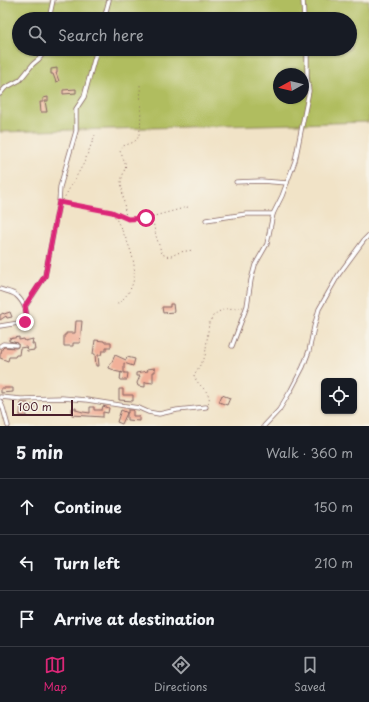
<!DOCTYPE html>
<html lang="en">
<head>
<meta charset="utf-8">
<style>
	:root { --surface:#171b24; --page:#20242c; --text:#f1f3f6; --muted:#9ea1a6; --line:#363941; --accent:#db2777 }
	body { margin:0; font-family:"Playpen Sans",sans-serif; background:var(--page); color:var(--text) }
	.controls { position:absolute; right:12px; bottom:12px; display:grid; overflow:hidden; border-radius:6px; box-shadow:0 1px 3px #0004 }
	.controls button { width:36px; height:36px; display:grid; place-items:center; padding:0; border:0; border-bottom:1px solid var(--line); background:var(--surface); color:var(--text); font:20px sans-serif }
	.compass { position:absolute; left:273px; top:68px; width:36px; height:36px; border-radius:50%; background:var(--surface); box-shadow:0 1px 3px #0004; rotate:262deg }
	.scale { position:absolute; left:12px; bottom:10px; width:61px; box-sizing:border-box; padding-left:4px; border:2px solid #4a1f2b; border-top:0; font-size:11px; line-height:14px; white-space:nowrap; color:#4a1f2b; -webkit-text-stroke:3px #f7f3e8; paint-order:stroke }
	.stop { position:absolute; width:12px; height:12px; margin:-9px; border:3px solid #db2777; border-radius:50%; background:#fff }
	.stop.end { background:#db2777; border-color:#fff; box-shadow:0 1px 4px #0008 }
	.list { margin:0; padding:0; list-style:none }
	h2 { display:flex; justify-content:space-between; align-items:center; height:52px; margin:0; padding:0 16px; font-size:17px }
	h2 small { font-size:13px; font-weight:400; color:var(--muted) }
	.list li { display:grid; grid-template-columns:26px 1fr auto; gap:12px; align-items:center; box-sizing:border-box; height:56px; padding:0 16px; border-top:1px solid var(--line) }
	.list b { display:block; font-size:15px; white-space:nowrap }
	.list em { font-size:13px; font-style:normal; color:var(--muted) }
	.icon { flex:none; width:22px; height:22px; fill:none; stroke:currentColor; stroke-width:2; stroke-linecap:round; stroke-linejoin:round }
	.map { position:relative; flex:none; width:369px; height:426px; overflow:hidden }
	.search { position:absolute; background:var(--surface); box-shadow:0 1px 3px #0004; left:12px; right:12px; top:12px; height:44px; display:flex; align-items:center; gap:10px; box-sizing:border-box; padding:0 14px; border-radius:22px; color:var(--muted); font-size:15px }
	.sheet { height:220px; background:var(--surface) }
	nav { display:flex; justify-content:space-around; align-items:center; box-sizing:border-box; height:56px; border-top:1px solid var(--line); background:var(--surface); font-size:11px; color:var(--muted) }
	nav a { display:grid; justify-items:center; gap:2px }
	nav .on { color:var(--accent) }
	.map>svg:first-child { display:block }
</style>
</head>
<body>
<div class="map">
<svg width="369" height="426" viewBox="0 0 369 426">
	<rect width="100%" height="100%" fill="#f7f3e8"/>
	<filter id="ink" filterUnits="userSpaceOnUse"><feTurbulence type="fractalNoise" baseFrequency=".025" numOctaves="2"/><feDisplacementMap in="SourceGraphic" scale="8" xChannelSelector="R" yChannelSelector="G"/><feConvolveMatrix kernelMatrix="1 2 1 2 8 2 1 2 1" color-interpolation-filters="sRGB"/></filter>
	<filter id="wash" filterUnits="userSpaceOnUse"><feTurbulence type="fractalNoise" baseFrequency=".012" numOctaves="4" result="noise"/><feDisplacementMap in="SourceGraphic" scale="16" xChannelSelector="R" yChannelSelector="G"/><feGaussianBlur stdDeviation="0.9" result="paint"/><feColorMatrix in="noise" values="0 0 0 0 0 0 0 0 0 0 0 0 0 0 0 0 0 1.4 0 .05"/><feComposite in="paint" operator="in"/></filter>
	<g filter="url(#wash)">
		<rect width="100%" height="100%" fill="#f1e3c7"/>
		<path fill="#b0bd5f" stroke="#7d6e45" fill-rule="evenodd" d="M 0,0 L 369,0 L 369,122 L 0,132 ZM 19,19 L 350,19 L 350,49 L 19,49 ZM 279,74 L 303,74 L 303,98 L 279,98 Z"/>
		<g id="blocks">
			<g fill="#f1b099">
				<path d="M 57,68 L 57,73 L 56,73 L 59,81 L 56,82 L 53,74 L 51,74 L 51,69 Z"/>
				<path d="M 76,89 L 76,93 L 63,94 L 63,90 Z"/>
				<path d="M 48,97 L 48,101 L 45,101 L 47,112 L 41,112 L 40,102 L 43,102 L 43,98 Z"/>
				<path d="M 170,304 L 173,304 L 174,312 L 163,313 L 162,307 L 170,307 Z"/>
				<path d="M 10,312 L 12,317 L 7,318 L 6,316 L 0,320 L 0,315 L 3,313 L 4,314 Z"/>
				<path d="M 76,321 L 82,321 L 80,343 L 73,343 L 73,346 L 64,346 L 64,335 L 66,335 L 66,333 L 75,333 Z"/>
				<path d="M 19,337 L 19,340 L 24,339 L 25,341 L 33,339 L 32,344 L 34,344 L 35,350 L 27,351 L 26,347 L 20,348 L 19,355 L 16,355 L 15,357 L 9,357 L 8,361 L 0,358 L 0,352 L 1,353 L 2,349 L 4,347 L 16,348 L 18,347 L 18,343 L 9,341 L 9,339 Z"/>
				<path d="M 95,340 L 104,341 L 104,342 L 111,342 L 111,347 L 106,347 L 106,351 L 102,351 L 101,355 L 98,355 L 99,366 L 96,366 L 95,354 L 93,354 Z"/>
				<path d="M 115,355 L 126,360 L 127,357 L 135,359 L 133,366 L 124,363 L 124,373 L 128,373 L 127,380 L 120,380 L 121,372 L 123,373 L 114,371 L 114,370 L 109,368 L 110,364 L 111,364 Z"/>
				<path d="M 155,368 L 155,372 L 153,372 L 153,383 L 145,382 L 145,387 L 138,386 L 137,383 L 140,376 L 136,376 L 136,373 L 148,371 L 147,369 Z"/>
				<path d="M 1,388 L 13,388 L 13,392 L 1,393 Z"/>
				<path d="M 119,389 L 123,389 L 123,395 L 133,395 L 133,401 L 119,400 Z"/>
				<path d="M 222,395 L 230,398 L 227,405 L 219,402 Z"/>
				<path d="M 21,403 L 28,403 L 28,405 L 35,405 L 35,409 L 27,409 L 27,416 L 20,416 Z"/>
				<path d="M 103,406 L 109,408 L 108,413 L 103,412 L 103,417 L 72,415 L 72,408 L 76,408 L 76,410 L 83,412 L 90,413 L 90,407 L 94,407 L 94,410 L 102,410 Z"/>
				<path d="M 121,410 L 128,413 L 128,410 L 133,410 L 133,416 L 139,416 L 139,421 L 127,420 L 127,413 L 122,424 L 117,422 Z"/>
			</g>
		</g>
	</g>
	<g filter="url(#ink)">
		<use href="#blocks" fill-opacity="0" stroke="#846462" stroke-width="1"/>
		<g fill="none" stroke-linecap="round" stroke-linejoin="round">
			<defs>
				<g id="street">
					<path d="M 303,0 L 304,19"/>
					<path d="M 49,19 L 53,0"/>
					<path d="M 104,19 L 109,0"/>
					<path d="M 0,94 L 5,88 L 20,80 L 33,64 L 39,59 L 42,55 L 42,49"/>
					<path d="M 236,182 L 261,181 L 287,183"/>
					<path d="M 206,220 L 246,214 L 273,214"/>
					<path d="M 0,289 C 5,291 12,292 16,295 C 23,301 30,314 25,322 L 0,326"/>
					<path d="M 25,307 L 45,276 L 59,202 L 60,187 L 76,131 L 76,109 L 84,97 L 97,49"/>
					<path d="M 0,346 L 3,344 L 16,345"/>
					<path d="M 232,346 L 247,306 L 251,280 L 255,265 L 267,244 L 273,214 L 282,196 L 295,161 L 309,91 L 307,76 L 307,49"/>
					<path d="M 0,397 L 21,399 L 62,398 L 87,400 L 139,408 L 148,412 L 159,414 L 177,410 L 206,407"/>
					<path d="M 0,401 L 3,408 L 8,426"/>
					<path d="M 264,426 L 279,410 L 291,390 L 303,367 L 309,351 L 314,327 L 319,309 L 339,274 L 364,240 L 369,235"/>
				</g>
			</defs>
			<use href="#street" stroke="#846462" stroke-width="5"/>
			<g stroke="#846462" stroke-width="1" stroke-dasharray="1 3" stroke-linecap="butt">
				<path d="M 63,200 L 84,163 L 95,135"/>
				<path d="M 63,202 L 112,212 L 131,220 L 143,219 L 188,207"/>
				<path d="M 113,213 C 128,242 151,280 116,305"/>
				<path d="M 152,217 L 156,236 L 162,254 L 169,257 L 180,252 L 193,250"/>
				<path d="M 126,218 L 121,181 L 126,165 L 120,151 L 123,146 C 128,144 134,143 137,139 C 143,132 140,94 140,84"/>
				<path d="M 208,403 C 214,392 196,386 194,375 L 205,357 L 209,323 L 213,316 L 218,312 L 225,309 L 243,307"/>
			</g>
			<use href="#street" stroke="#fff" stroke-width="3.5"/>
		</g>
	</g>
	<g fill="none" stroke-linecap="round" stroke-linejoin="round" filter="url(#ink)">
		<path stroke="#db2777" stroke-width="5" d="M 25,322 L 27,319 L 25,306 L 45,276 L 59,202 L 112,212 L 128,219 L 146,218"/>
	</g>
</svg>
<div class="controls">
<button><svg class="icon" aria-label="locate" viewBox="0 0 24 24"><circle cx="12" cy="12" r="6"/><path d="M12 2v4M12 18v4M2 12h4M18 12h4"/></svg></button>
</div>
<svg class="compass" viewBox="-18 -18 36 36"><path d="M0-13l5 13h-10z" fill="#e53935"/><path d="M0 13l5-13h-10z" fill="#9ea1a6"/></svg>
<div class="scale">100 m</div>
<div class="stop" style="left:146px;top:218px"></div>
<div class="stop end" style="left:25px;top:322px"></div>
<div class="search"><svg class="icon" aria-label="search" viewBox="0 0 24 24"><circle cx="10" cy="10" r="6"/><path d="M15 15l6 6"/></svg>Search here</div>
</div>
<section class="sheet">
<h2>5 min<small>Walk · 360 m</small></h2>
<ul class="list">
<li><svg class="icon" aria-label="ahead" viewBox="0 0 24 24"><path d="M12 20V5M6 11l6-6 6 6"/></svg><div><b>Continue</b></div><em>150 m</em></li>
<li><svg class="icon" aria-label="left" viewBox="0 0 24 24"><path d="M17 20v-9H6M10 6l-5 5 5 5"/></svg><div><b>Turn left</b></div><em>210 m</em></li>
<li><svg class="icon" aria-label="arrive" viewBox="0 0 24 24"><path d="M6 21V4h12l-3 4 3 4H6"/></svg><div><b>Arrive at destination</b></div></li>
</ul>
</section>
<nav>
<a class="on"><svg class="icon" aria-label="map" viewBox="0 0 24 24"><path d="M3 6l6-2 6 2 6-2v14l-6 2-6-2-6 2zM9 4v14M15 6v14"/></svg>Map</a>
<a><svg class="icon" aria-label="directions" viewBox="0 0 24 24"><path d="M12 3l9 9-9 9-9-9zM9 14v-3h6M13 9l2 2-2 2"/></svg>Directions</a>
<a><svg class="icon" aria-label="saved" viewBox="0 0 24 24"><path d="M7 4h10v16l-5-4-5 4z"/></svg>Saved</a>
</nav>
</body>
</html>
